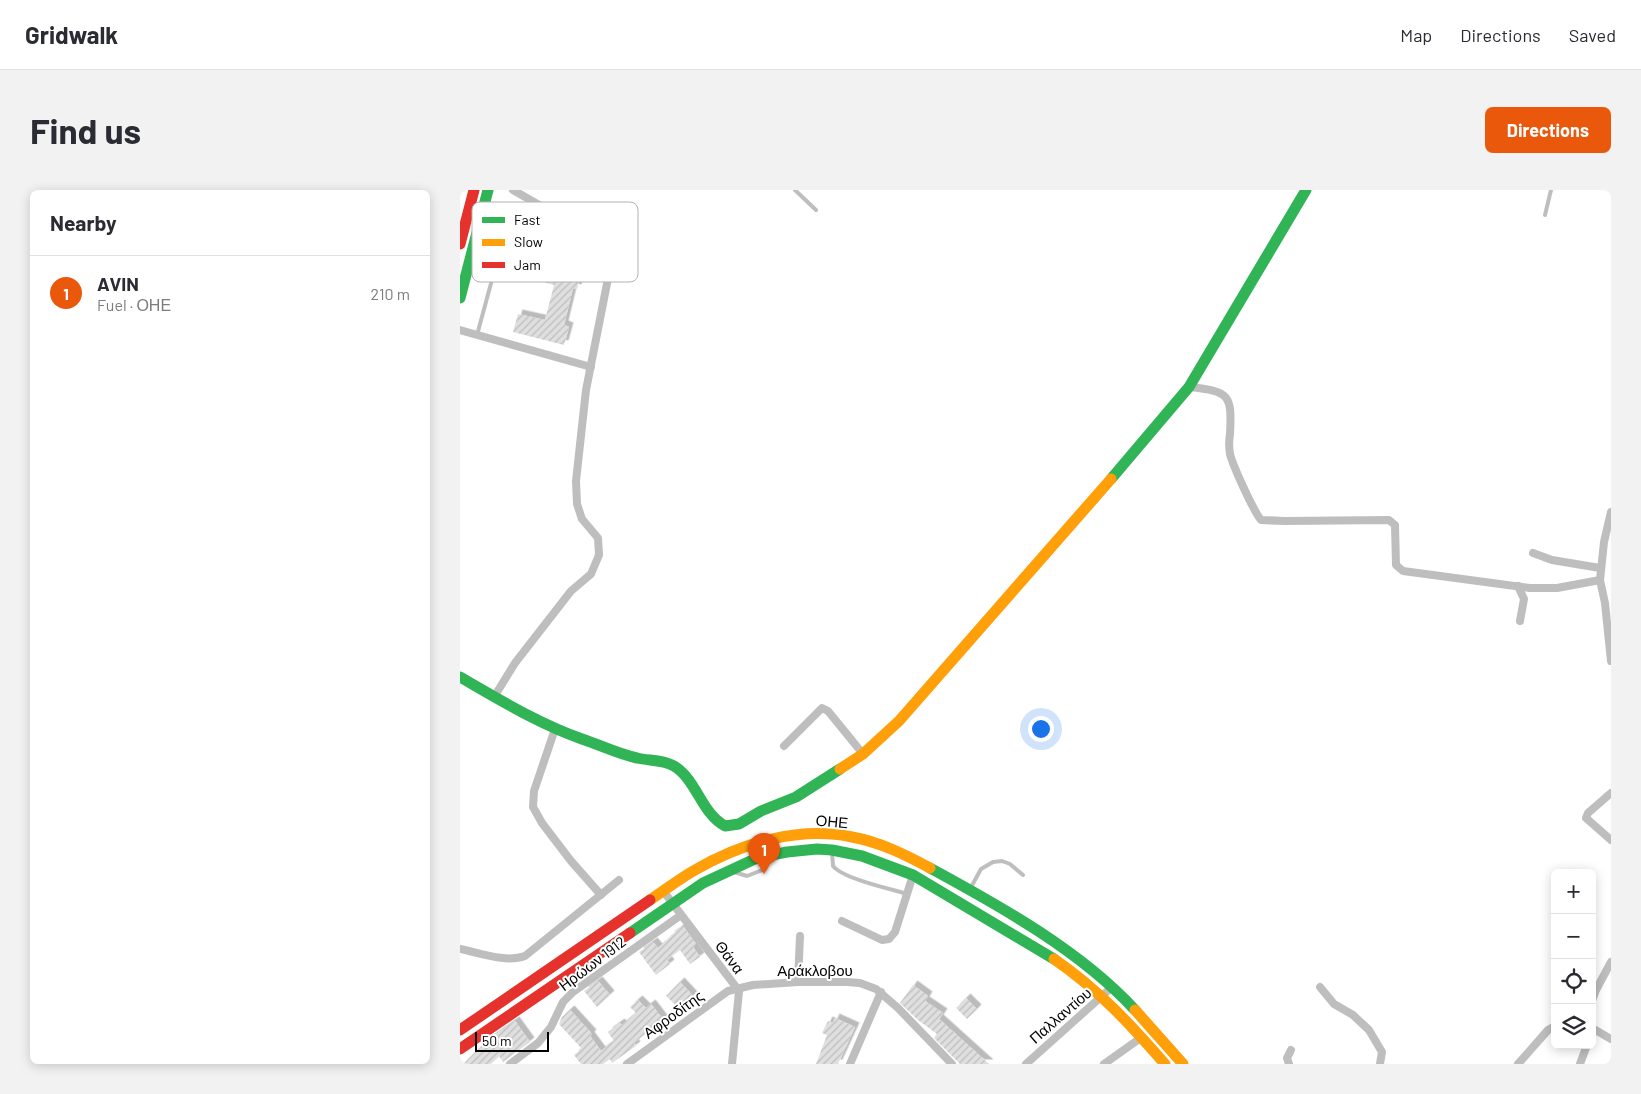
<!DOCTYPE html>
<html lang="en">
<head>
<meta charset="utf-8">
<style>
	:root { --surface:#fff; --page:#f2f2f3; --text:#2b2b33; --muted:#7c7c81; --line:#e1e1e2; --accent:#ea580c }
	body { margin:0; font-family:Barlow,sans-serif; background:var(--page); color:var(--text) }
	.controls { position:absolute; right:15px; bottom:15px; display:grid; overflow:hidden; border-radius:8px; box-shadow:0 2px 12px #0003 }
	.controls button { width:45px; height:45px; display:grid; place-items:center; padding:0; border:0; border-bottom:1px solid var(--line); background:var(--surface); color:var(--text); font:25px sans-serif }
	.scale { position:absolute; left:15px; bottom:12px; width:74px; box-sizing:border-box; padding-left:5px; border:2px solid #000; border-top:0; font-size:14px; line-height:18px; white-space:nowrap; color:#000; -webkit-text-stroke:4px #fff; paint-order:stroke }
	.you { position:absolute; left:580px; top:538px; width:18px; height:18px; margin:-12px; border:4px solid #fff; border-radius:50%; background:#1a73e8; box-shadow:0 0 0 8px #1a73e833 }
	.badge { display:grid; place-items:center; width:32px; height:32px; border-radius:50%; background:var(--accent); color:#fff; font-size:16px; font-weight:700 }
	.pin { position:absolute; translate:-50% -41px; filter:drop-shadow(0 1px 2px #0008) }
	.pin::after { content:''; position:absolute; top:26px; width:18px; height:15px; background:inherit; clip-path:polygon(0 0,100% 0,50% 100%) }
	.list { margin:0; padding:0; list-style:none }
	h2 { display:flex; justify-content:space-between; align-items:center; height:65px; margin:0; padding:0 20px; font-size:21px }
	h2 small { font-size:16px; font-weight:400; color:var(--muted) }
	.list li { display:grid; grid-template-columns:32px 1fr auto; gap:15px; align-items:center; box-sizing:border-box; height:75px; padding:0 20px; border-top:1px solid var(--line) }
	.list b { display:block; font-size:19px; white-space:nowrap }
	.list p { margin:0; font-size:16px; white-space:nowrap; color:var(--muted) }
	.list em { font-size:16px; font-style:normal; color:var(--muted) }
	.icon { flex:none; width:28px; height:28px; fill:none; stroke:currentColor; stroke-width:2; stroke-linecap:round; stroke-linejoin:round }
	.map { position:relative; flex:none; width:1151px; height:874px; overflow:hidden; border-radius:8px }
	header { display:flex; align-items:center; gap:30px; box-sizing:border-box; height:70px; padding:0 25px; background:var(--surface); border-bottom:1px solid var(--line) }
	header strong { font-size:24px }
	nav { display:flex; gap:28px; margin-inline-start:auto; font-size:18px }
	.intro { display:flex; align-items:center; justify-content:space-between; box-sizing:border-box; height:120px; padding:0 30px }
	h1 { margin:0; font-size:35px }
	.button { padding:12px 22px; border-radius:8px; background:var(--accent); color:#fff; font-size:18px; font-weight:700 }
	main { display:flex; gap:30px; padding:0 30px }
	aside { flex:1; background:var(--surface); border-radius:8px; box-shadow:0 2px 12px #0003 }
	.map>svg:first-child { display:block }
</style>
</head>
<body>
<header>
<strong>Gridwalk</strong>
<nav><a>Map</a><a>Directions</a><a>Saved</a></nav>
</header>
<div class="intro"><h1>Find us</h1><a class="button">Directions</a></div>
<main>
<aside>
<h2>Nearby<small></small></h2>
<ul class="list">
<li><span class="badge">1</span><div><b>AVIN</b><p>Fuel · ΟΗΕ</p></div><em>210 m</em></li>
</ul>
</aside>
<div class="map">
<svg width="1151" height="874" viewBox="0 0 1151 874">
	<defs>
		<pattern id="building-hatch" width="6" height="6" patternUnits="userSpaceOnUse" patternTransform="scale(1.25)"><rect width="6" height="6" fill="#dfdfdf"/><path d="M-1 1l2-2M0 6l6-6M5 7l2-2" fill="none" stroke="#bebebe"/></pattern>
		<filter id="shadow"><feDropShadow dx="4.5" dy="-4.5" stdDeviation="0" flood-color="#0004"/></filter>
	</defs>
	<rect width="100%" height="100%" fill="#fff"/>
	<g fill="url(#building-hatch)" filter="url(#shadow)">
		<path d="M 38,36 L 60,42 L 55,60 L 97,71 L 98,64 L 124,71 L 117,99 L 113,98 L 104,135 L 109,137 L 104,155 L 53,142 L 58,124 L 85,130 L 94,95 L 28,78 Z"/>
		<path d="M 223,736 L 236,754 L 233,757 L 240,767 L 230,774 L 220,760 L 207,770 L 210,774 L 196,785 L 179,762 L 193,752 L 198,758 L 211,747 L 210,746 Z"/>
		<path d="M 138,791 L 150,805 L 137,817 L 124,801 Z"/>
		<path d="M 220,792 L 233,806 L 220,819 L 206,806 Z"/>
		<path d="M 453,795 L 468,806 L 465,811 L 483,823 L 479,829 L 529,874 L 500,874 L 474,848 L 477,844 L 458,830 L 440,813 Z"/>
		<path d="M 506,808 L 517,819 L 507,829 L 496,818 Z"/>
		<path d="M 178,810 L 186,818 L 191,814 L 205,832 L 192,843 L 189,841 L 174,853 L 176,856 L 152,873 L 150,869 L 143,874 L 121,874 L 114,865 L 122,859 L 99,834 L 102,827 L 110,820 L 132,844 L 130,846 L 141,861 L 154,851 L 148,842 L 160,833 L 162,835 L 176,823 L 170,817 Z"/>
		<path d="M 375,828 L 395,837 L 378,874 L 356,874 L 367,845 L 362,843 L 368,831 L 373,833 Z"/>
		<path d="M 55,831 L 70,852 L 43,872 L 39,866 L 31,874 L 3,874 L 28,850 Z"/>
	</g>
	<g fill="none" stroke-linecap="round" stroke-linejoin="round">
		<g stroke="#bebebe" stroke-width="4">
			<path d="M 335,0 L 356,20"/>
			<path d="M 1085,25 L 1091,0"/>
			<path d="M 17,145 L 33,86"/>
			<path d="M 372,662 L 373,676 C 384,689 430,699 448,704"/>
			<path d="M 274,682 L 287,686 L 305,679 L 310,668"/>
			<path d="M 510,699 L 521,679 L 533,672 L 542,671 L 550,674 L 563,685"/>
		</g>
		<g stroke="#bebebe" stroke-width="8">
			<path d="M 0,140 L 131,177"/>
			<path d="M 729,197 C 770,201 772,205 770,244 C 769,250 769,258 770,264 C 773,276 793,320 801,330 L 825,331 L 929,330 L 935,335 L 936,375 L 943,381 L 1070,398 L 1097,398 L 1140,390"/>
			<path d="M 1151,322 L 1144,352 L 1140,390 L 1145,413 L 1151,471"/>
			<path d="M 1073,363 L 1092,370 L 1140,378"/>
			<path d="M 1058,396 L 1064,409 L 1060,431"/>
			<path d="M 34,507 L 55,473 L 111,401 L 131,384 L 139,365 L 138,348 L 122,329 L 117,314 L 116,291 L 126,200 L 154,58 L 53,0"/>
			<path d="M 95,539 L 74,601 L 73,617 L 82,633 L 111,671 L 141,705"/>
			<path d="M 324,556 L 362,518 L 368,521 L 403,564"/>
			<path d="M 1151,603 L 1128,623 L 1126,628 L 1151,650"/>
			<path d="M 204,702 L 279,801 L 272,874"/>
			<path d="M 382,731 L 422,750 L 429,749 L 435,742 L 453,685"/>
			<path d="M 0,759 C 20,763 46,773 65,766 L 159,690"/>
			<path d="M 338,792 L 340,746"/>
			<path d="M 860,797 L 874,814 L 893,825 L 909,840 L 922,862 L 920,874"/>
			<path d="M 1132,811 L 1136,800 L 1151,772"/>
			<path d="M 1132,838 L 1151,849"/>
			<path d="M 50,874 L 78,853 L 91,837 L 103,812 L 113,802 L 221,725"/>
			<path d="M 167,874 L 268,801 L 293,795 L 338,792 L 387,792 L 400,793 L 416,799 L 438,818 L 492,874"/>
			<path d="M 390,874 L 421,802"/>
			<path d="M 566,874 L 652,797"/>
			<path d="M 644,874 L 682,847"/>
			<path d="M 829,874 L 827,868 L 831,860"/>
			<path d="M 1058,874 L 1088,840 L 1095,836"/>
			<path d="M 1120,874 L 1127,855"/>
		</g>
		<g stroke="#30b455" stroke-width="11">
			<path d="M 0,108 L 28,0"/>
			<path d="M 651,289 L 729,197 L 846,0"/>
			<path d="M 0,487 C 40,510 79,534 122,549 C 140,555 158,564 177,568 C 189,571 202,569 214,576 C 237,590 241,623 265,636 L 279,634 L 301,621 L 336,607 L 380,579"/>
			<path d="M 470,678 C 540,716 621,761 675,820"/>
			<path d="M 170,743 L 243,693 L 297,668 L 327,662 L 357,659 L 372,660 L 402,666 L 453,685 L 594,769"/>
		</g>
		<g stroke="#ff9f0a" stroke-width="11">
			<path d="M 380,579 L 403,564 L 439,531 L 651,289"/>
			<path d="M 190,710 C 205,700 219,689 235,680 C 281,653 339,636 392,647 C 420,652 446,665 470,678"/>
			<path d="M 594,769 C 639,800 670,834 705,874"/>
			<path d="M 675,820 L 723,874"/>
		</g>
		<g stroke="#e5322d" stroke-width="11">
			<path d="M 0,54 L 14,0"/>
			<path d="M 0,840 L 190,710"/>
			<path d="M 0,859 L 170,743"/>
		</g>
	</g>
	<g text-anchor="middle" dominant-baseline="central" stroke-width="4" stroke-linejoin="round" paint-order="stroke">
		<g font-size="15" fill="#000" stroke="#fff">
			<text transform="translate(372 631) rotate(5)">ΟΗΕ</text>
			<text transform="translate(270 767) rotate(53)">Θάνα</text>
			<text transform="translate(132 773) rotate(-37)">Ηρώων 1912</text>
			<text x="355" y="780">Αράκλοβου</text>
			<text transform="translate(213 824) rotate(-36)">Αφροδίτης</text>
			<text transform="translate(600 825) rotate(-41)">Παλλαντίου</text>
		</g>
	</g>
	<rect x="12" y="12" width="166" height="80" rx="8" fill="#fff" stroke="#b2b2b2" stroke-width="1"/>
	<rect x="22" y="27" width="23" height="6" fill="#30b455"/>
	<rect x="22" y="49" width="23" height="7" fill="#ff9f0a"/>
	<rect x="22" y="72" width="23" height="6" fill="#e5322d"/>
	<g font-size="14" fill="#000">
		<text x="54" y="35">Fast</text>
		<text x="54" y="57">Slow</text>
		<text x="54" y="80">Jam</text>
	</g>
</svg>
<div class="controls">
<button>+</button>
<button>−</button>
<button><svg class="icon" aria-label="locate" viewBox="0 0 24 24"><circle cx="12" cy="12" r="6"/><path d="M12 2v4M12 18v4M2 12h4M18 12h4"/></svg></button>
<button><svg class="icon" aria-label="layers" viewBox="0 0 24 24"><path d="M12 4l9 5-9 5-9-5zM3 14l9 5 9-5"/></svg></button>
</div>
<div class="scale">50 m</div>
<div class="you"></div>
<div class="pin badge" style="left:304px;top:684px">1</div>
</div>
</main>
</body>
</html>
